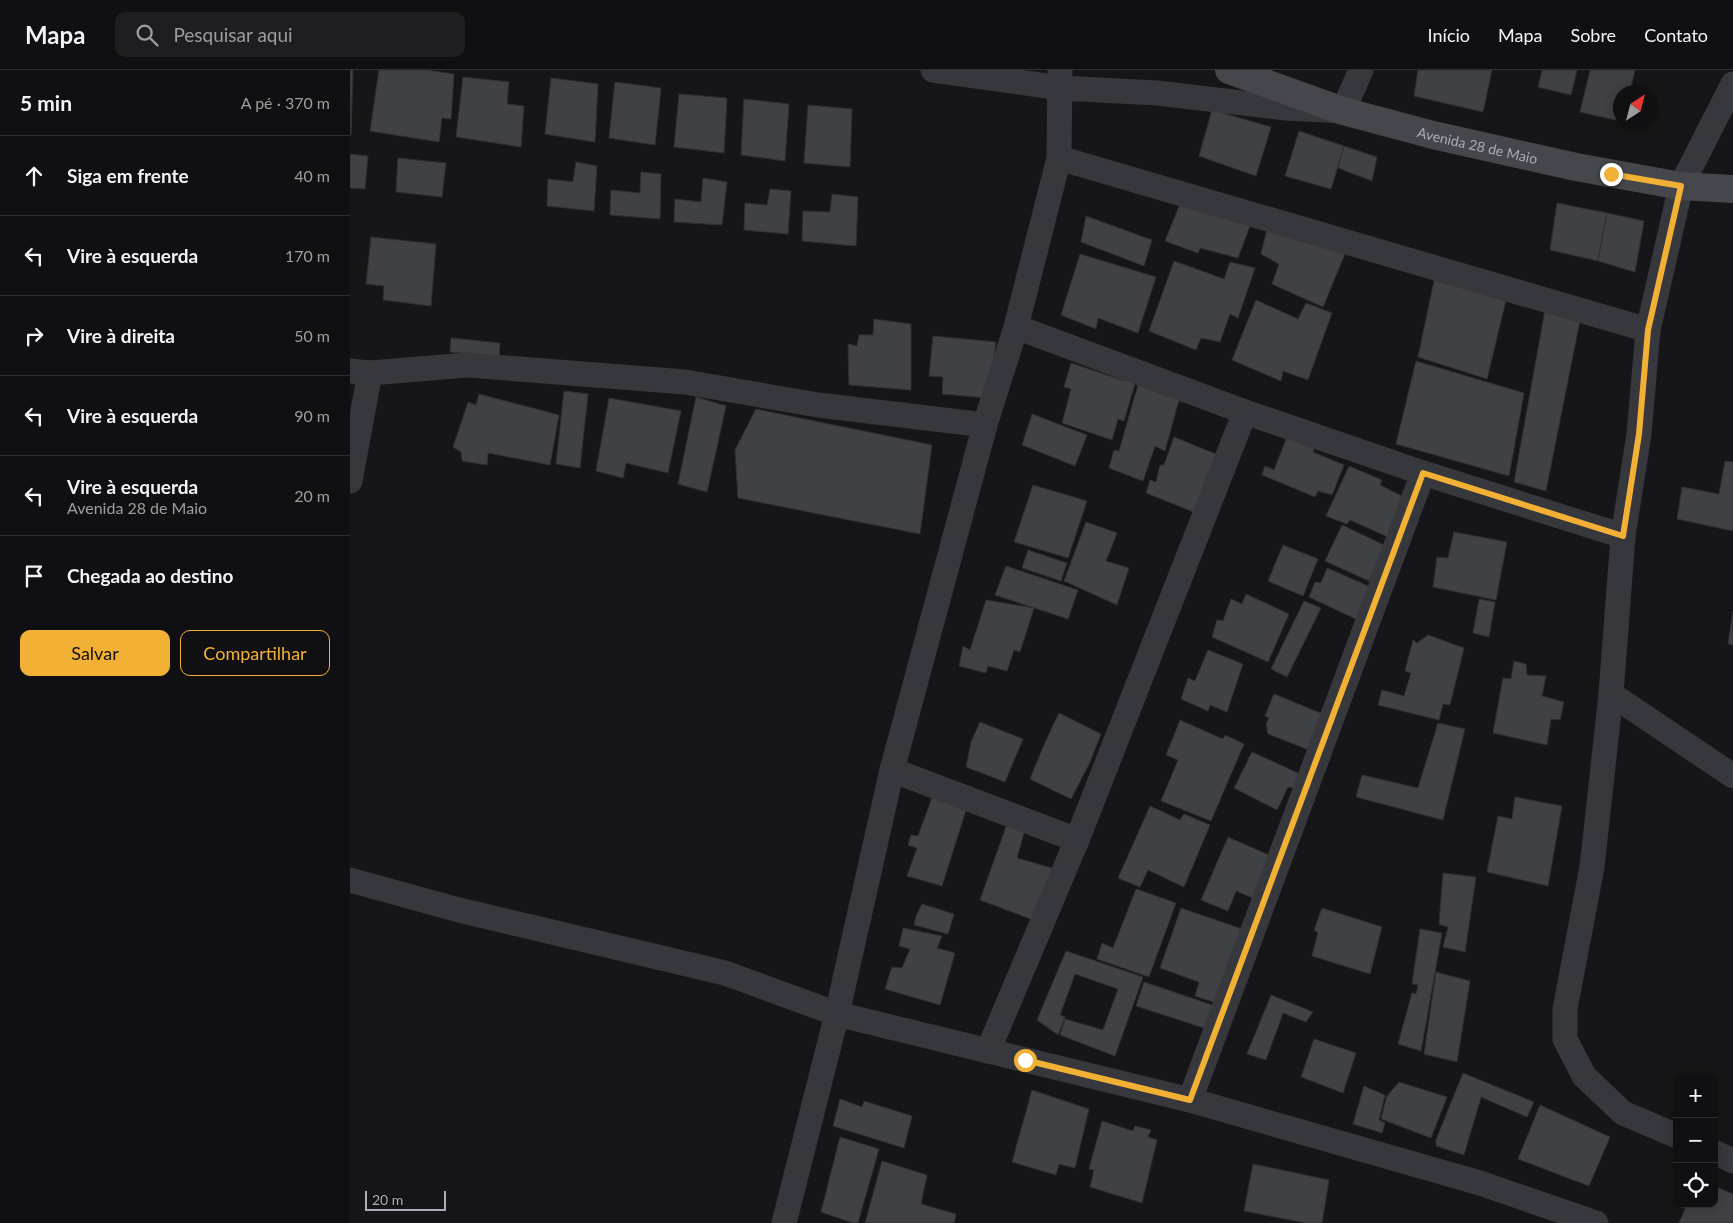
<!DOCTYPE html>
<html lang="pt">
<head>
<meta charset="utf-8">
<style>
	:root { --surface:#101012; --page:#1e1e20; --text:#f1f3f6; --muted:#9c9d9f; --line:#303032; --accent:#f2b134 }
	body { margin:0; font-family:Lato,sans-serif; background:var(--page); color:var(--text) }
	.controls { position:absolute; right:15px; bottom:15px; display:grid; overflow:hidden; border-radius:10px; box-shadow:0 2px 12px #0003 }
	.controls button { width:45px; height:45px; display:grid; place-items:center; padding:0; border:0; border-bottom:1px solid var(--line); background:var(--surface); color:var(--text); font:25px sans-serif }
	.compass { position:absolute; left:1263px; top:15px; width:45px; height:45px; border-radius:50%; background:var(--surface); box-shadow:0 2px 12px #0003; rotate:36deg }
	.scale { position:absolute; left:15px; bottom:12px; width:81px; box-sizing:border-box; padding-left:5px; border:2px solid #a8adb8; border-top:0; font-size:14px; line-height:18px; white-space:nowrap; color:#a8adb8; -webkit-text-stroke:4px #111113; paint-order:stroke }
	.stop { position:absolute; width:15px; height:15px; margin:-11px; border:4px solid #f2b134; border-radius:50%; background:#fff }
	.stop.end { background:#f2b134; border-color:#fff; box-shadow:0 1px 5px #0008 }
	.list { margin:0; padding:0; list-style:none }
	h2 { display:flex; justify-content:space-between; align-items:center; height:65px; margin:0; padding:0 20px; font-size:21px }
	h2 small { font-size:16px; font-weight:400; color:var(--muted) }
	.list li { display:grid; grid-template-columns:32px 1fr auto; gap:15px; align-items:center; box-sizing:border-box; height:80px; padding:0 20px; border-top:1px solid var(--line) }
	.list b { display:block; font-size:19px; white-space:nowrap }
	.list p { margin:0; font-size:16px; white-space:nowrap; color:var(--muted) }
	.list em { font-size:16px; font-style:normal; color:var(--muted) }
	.actions { display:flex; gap:10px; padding:15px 20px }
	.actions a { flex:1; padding:11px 0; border:1px solid var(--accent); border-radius:10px; text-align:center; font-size:18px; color:var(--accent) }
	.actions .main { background:var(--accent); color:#111 }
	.icon { flex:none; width:28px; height:28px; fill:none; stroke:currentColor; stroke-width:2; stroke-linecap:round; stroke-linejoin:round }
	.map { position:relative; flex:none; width:1383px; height:1153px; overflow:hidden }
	header { display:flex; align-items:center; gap:30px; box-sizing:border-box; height:70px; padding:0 25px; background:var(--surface); border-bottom:1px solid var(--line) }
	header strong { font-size:24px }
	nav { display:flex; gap:28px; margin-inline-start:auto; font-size:18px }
	.search { width:350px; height:45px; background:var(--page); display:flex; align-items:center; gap:12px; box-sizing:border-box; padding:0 18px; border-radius:10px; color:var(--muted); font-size:19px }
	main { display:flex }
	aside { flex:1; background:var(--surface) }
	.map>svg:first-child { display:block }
</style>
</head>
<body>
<header>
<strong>Mapa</strong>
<div class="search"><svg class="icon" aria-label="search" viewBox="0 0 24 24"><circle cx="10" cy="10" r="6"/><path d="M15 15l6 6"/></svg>Pesquisar aqui</div>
<nav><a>Início</a><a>Mapa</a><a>Sobre</a><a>Contato</a></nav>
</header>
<main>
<aside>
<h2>5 min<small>A pé · 370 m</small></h2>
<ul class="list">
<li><svg class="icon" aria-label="ahead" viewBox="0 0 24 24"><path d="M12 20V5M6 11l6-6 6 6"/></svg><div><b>Siga em frente</b></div><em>40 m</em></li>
<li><svg class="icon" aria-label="left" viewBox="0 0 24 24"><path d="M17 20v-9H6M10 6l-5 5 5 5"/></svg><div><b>Vire à esquerda</b></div><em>170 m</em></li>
<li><svg class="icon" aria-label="right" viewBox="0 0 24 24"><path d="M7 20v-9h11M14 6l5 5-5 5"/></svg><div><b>Vire à direita</b></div><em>50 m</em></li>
<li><svg class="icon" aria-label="left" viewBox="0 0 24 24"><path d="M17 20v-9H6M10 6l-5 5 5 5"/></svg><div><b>Vire à esquerda</b></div><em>90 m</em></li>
<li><svg class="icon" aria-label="left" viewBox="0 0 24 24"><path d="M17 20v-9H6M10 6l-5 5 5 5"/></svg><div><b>Vire à esquerda</b><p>Avenida 28 de Maio</p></div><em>20 m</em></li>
<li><svg class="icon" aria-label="arrive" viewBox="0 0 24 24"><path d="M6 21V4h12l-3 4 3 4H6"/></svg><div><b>Chegada ao destino</b></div></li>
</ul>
<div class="actions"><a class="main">Salvar</a><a>Compartilhar</a></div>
</aside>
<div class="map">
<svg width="1383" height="1153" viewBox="0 0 1383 1153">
	<rect width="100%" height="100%" fill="#161618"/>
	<g fill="#404145" stroke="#303034">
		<path d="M 0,0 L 3,0 L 1,65 L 0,65 Z"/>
		<path d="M 29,0 L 77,0 L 104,4 L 101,49 L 92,48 L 89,72 L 20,61 Z"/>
		<path d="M 1068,0 L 1142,0 L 1133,42 L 1064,26 Z"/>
		<path d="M 1192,0 L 1227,0 L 1221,25 L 1188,17 Z"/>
		<path d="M 1240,0 L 1285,0 L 1280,22 L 1270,22 L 1270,51 L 1230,42 Z"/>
		<path d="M 113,7 L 159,12 L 157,34 L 174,36 L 171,77 L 106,67 Z"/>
		<path d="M 201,8 L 248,14 L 245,72 L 195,64 Z"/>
		<path d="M 265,12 L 311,18 L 305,75 L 259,68 Z"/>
		<path d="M 329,24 L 377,28 L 374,83 L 324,77 Z"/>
		<path d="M 394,29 L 439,34 L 435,91 L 391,85 Z"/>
		<path d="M 458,35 L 502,39 L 500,97 L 454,93 Z"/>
		<path d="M 862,40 L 921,57 L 906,106 L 849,86 Z"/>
		<path d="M 949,61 L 994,76 L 981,119 L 935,106 Z"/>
		<path d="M 994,76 L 1027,87 L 1022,111 L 988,98 Z"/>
		<path d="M 0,84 L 18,86 L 15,119 L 0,118 Z"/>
		<path d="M 48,88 L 96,93 L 92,127 L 46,122 Z"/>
		<path d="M 226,92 L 247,96 L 244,141 L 197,136 L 198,109 L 223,112 Z"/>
		<path d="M 291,102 L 311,104 L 310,149 L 260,145 L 261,120 L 290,123 Z"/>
		<path d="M 353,108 L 377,112 L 372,155 L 324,152 L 325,129 L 351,132 Z"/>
		<path d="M 420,119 L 441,121 L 438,164 L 394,160 L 395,133 L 417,135 Z"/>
		<path d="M 482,124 L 508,127 L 506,176 L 452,171 L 453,141 L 480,142 Z"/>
		<path d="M 832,129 L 903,148 L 888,188 L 850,178 L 848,183 L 815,171 Z"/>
		<path d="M 1207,133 L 1257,143 L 1248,191 L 1200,180 Z"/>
		<path d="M 1257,143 L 1294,151 L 1285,202 L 1248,191 Z"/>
		<path d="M 736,146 L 802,170 L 794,196 L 731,172 Z"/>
		<path d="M 918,155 L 997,179 L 973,237 L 922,214 L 929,194 L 911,184 Z"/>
		<path d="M 21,167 L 86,174 L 81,236 L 33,230 L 34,216 L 16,214 Z"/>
		<path d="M 730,184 L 806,207 L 788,263 L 748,248 L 746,259 L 711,245 Z"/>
		<path d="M 824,191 L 874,209 L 880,192 L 905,198 L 888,248 L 880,244 L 870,272 L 851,268 L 846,280 L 799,261 Z"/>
		<path d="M 1085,206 L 1157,226 L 1137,309 L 1068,287 Z"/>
		<path d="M 906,230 L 948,249 L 956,233 L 982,243 L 958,310 L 933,301 L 931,311 L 882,290 Z"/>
		<path d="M 1195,240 L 1230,250 L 1196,421 L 1164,412 Z"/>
		<path d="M 524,249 L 561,254 L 561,320 L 499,315 L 498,274 L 507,276 L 509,265 L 523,265 Z"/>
		<path d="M 583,266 L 646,272 L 637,328 L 592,324 L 593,307 L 579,306 Z"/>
		<path d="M 101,268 L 150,273 L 149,286 L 100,282 Z"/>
		<path d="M 1066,291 L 1174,323 L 1159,406 L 1046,374 Z"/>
		<path d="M 721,293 L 775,311 L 776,306 L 786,310 L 774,351 L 768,349 L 762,370 L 712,353 L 721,319 L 714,317 Z"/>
		<path d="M 788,315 L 829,330 L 815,381 L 805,376 L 793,411 L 759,398 L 764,380 L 769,381 Z"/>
		<path d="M 214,321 L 238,324 L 230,398 L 206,394 Z"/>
		<path d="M 129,324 L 209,345 L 200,395 L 138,383 L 137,395 L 112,391 L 111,382 L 103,377 L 118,332 L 126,335 Z"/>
		<path d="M 346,327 L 376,336 L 357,422 L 328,414 Z"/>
		<path d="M 259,328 L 331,341 L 318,403 L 276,393 L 273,408 L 246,401 Z"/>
		<path d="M 406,339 L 582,375 L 570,464 L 388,428 L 385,380 Z"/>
		<path d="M 682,344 L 737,365 L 725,396 L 672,375 Z"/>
		<path d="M 824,367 L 873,387 L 851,445 L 796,423 L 800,410 L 806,412 L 810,395 L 814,395 Z"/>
		<path d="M 937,367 L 964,377 L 963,382 L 994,395 L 982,425 L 968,421 L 965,427 L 912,405 L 915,396 L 924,400 Z"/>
		<path d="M 1375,391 L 1383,392 L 1383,461 L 1327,449 L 1332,417 L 1369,424 Z"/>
		<path d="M 999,396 L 1032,410 L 1030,415 L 1056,428 L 1040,468 L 1000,450 L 997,454 L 976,446 Z"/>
		<path d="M 683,415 L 737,431 L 718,488 L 664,472 Z"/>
		<path d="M 736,452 L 767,463 L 756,491 L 779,498 L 767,535 L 714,511 Z"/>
		<path d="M 992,455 L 1036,476 L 1019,511 L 975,491 Z"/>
		<path d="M 1104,462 L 1157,472 L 1146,530 L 1083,517 L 1087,487 L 1098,488 Z"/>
		<path d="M 933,475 L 968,489 L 953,526 L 918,511 Z"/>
		<path d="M 678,480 L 717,493 L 711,511 L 672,498 Z"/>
		<path d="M 656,496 L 728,520 L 718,549 L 645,525 Z"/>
		<path d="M 977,498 L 1023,518 L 1008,550 L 959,527 L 965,512 L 971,513 Z"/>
		<path d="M 896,524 L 939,544 L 918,592 L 862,567 L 867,550 L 873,551 L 881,529 L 892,534 Z"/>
		<path d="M 1129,529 L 1145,532 L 1139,567 L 1123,563 Z"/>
		<path d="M 636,530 L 684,538 L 670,582 L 664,580 L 657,601 L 638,596 L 636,603 L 609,596 L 613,576 L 620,580 Z"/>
		<path d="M 954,531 L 971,538 L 937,607 L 921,599 Z"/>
		<path d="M 1383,541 L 1383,575 L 1378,574 Z"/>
		<path d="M 1078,565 L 1114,578 L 1100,635 L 1093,634 L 1089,650 L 1028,635 L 1032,620 L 1054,626 L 1061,603 L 1055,601 L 1063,570 L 1067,573 Z"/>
		<path d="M 858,580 L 893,594 L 877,642 L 860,635 L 858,641 L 831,629 L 838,608 L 845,611 Z"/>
		<path d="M 1164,591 L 1176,594 L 1177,605 L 1196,606 L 1192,626 L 1214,632 L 1210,650 L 1201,649 L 1197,675 L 1143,663 L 1153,608 L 1161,609 Z"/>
		<path d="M 924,624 L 973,644 L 959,680 L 918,664 L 916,654 L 919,648 L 915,646 Z"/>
		<path d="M 709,643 L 751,664 L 740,692 L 721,729 L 680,709 L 694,675 Z"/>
		<path d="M 830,650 L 873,669 L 875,665 L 894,674 L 861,751 L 811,731 L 828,690 L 816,685 Z"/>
		<path d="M 630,652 L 673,669 L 655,712 L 616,697 L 621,672 Z"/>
		<path d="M 1088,653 L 1115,659 L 1093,750 L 1006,727 L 1012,705 L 1068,718 Z"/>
		<path d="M 902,682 L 950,704 L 943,718 L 938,717 L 927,740 L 884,718 Z"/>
		<path d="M 583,725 L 617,737 L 592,816 L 557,806 L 567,778 L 558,775 L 561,765 L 568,766 Z"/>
		<path d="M 1165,727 L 1212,736 L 1198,816 L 1137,802 L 1148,746 L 1162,749 Z"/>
		<path d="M 800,736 L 830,750 L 834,744 L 860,755 L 834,817 L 798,800 L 790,817 L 768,808 Z"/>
		<path d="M 657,754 L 675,759 L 667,788 L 705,799 L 686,851 L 630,830 Z"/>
		<path d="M 878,767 L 921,786 L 903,828 L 886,821 L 878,841 L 851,830 Z"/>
		<path d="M 1093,803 L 1126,807 L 1115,882 L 1093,877 L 1098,857 L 1089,854 Z"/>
		<path d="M 786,819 L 826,833 L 799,907 L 747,889 L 752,873 L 763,878 Z"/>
		<path d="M 572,834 L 604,844 L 598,864 L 564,855 L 566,846 Z"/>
		<path d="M 831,838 L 895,860 L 869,934 L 845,926 L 849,912 L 810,898 Z"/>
		<path d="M 972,838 L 1032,857 L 1020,904 L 962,886 L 968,863 L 964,860 Z"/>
		<path d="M 553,858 L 592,866 L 587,878 L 605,883 L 590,935 L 535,919 L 542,897 L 552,898 L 560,879 L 549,876 Z"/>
		<path d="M 1070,859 L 1092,863 L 1071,981 L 1048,974 L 1062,923 L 1066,924 L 1068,915 L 1062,914 Z"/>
		<path d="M 716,881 L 793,907 L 765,986 L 710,965 L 715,949 L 753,960 L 768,919 L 725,904 L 710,945 L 715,947 L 708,965 L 687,950 Z"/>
		<path d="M 1086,902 L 1120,911 L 1107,992 L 1074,984 Z"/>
		<path d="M 794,912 L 868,937 L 860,960 L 786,936 Z"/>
		<path d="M 921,925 L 963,942 L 956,952 L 933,943 L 916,990 L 897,984 Z"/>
		<path d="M 964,969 L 1006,983 L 993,1023 L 951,1007 Z"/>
		<path d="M 1113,1003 L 1184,1032 L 1177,1047 L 1131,1027 L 1114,1085 L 1086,1076 L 1086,1070 Z"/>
		<path d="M 1049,1012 L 1097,1027 L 1081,1068 L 1031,1049 L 1037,1026 Z"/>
		<path d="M 1014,1016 L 1035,1025 L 1029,1050 L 1035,1053 L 1032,1063 L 1003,1054 Z"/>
		<path d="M 682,1020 L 739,1039 L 725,1098 L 709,1094 L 706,1105 L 662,1092 Z"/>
		<path d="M 490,1029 L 512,1037 L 514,1031 L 562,1046 L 554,1078 L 483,1056 Z"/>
		<path d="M 1190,1035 L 1260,1067 L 1239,1116 L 1168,1089 Z"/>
		<path d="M 752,1051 L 783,1061 L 785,1056 L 801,1060 L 798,1067 L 807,1070 L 792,1133 L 740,1117 L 744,1100 L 739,1099 Z"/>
		<path d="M 490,1067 L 529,1079 L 508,1153 L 503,1153 L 471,1142 Z"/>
		<path d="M 532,1091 L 577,1105 L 571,1134 L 606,1144 L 604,1153 L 515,1153 Z"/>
		<path d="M 903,1094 L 979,1110 L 972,1153 L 956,1153 L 894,1141 Z"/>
		<path d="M 1364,1116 L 1383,1124 L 1383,1153 L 1329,1153 L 1337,1134 L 1364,1134 Z"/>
	</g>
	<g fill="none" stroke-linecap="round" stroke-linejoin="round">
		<g stroke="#37383d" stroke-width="25">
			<path d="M 583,0 L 711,18 L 807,23 L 935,38 L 993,41 L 1011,0"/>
			<path d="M 709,88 L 1298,260"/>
			<path d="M 666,257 L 895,342 L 1073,403 L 1273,466"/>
			<path d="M 0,301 L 20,303 L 118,295 L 335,312 L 468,335 L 635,355"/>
			<path d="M 0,411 L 20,303"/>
			<path d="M 1261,624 L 1383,706"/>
			<path d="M 542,700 L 727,770"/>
			<path d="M 0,810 L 109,840 L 375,903 L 487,944 L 840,1030 L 1130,1113 L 1246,1153"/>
			<path d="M 638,981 L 727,770 L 895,342"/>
			<path d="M 840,1030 L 1073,403"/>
			<path d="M 1327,1066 L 1273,1043 L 1234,1006 L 1215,969 L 1215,939 L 1242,797 L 1261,624 L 1273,466 L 1289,364 L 1298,260 L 1331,116 L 1383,14"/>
			<path d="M 1364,1082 L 1383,1091"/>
			<path d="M 434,1153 L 487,944 L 542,700 L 635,355 L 666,257 L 709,88 L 710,0"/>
		</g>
		<path stroke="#45474d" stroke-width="28" id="s1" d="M 879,0 L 993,41 L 1083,65 L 1226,97 L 1331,116 L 1383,119"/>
	</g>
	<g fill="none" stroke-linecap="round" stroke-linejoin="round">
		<path stroke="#f2b134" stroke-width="6" d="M 675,990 L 840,1030 L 1073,403 L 1273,466 L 1289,364 L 1298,260 L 1331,116 L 1261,104"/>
	</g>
	<g text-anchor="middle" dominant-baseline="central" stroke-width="4" stroke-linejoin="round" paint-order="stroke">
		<g font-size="14" fill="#a8adb8" stroke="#111113">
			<text stroke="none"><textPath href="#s1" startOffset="260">Avenida 28 de Maio</textPath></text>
		</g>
	</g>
</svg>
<div class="controls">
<button>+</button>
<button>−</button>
<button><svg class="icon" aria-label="locate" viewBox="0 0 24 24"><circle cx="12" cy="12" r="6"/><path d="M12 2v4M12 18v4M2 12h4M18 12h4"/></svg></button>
</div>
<svg class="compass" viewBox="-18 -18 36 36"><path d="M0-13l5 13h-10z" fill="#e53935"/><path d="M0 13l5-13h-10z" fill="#9c9d9f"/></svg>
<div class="scale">20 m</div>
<div class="stop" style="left:675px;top:990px"></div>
<div class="stop end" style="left:1261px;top:104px"></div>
</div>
</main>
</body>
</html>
